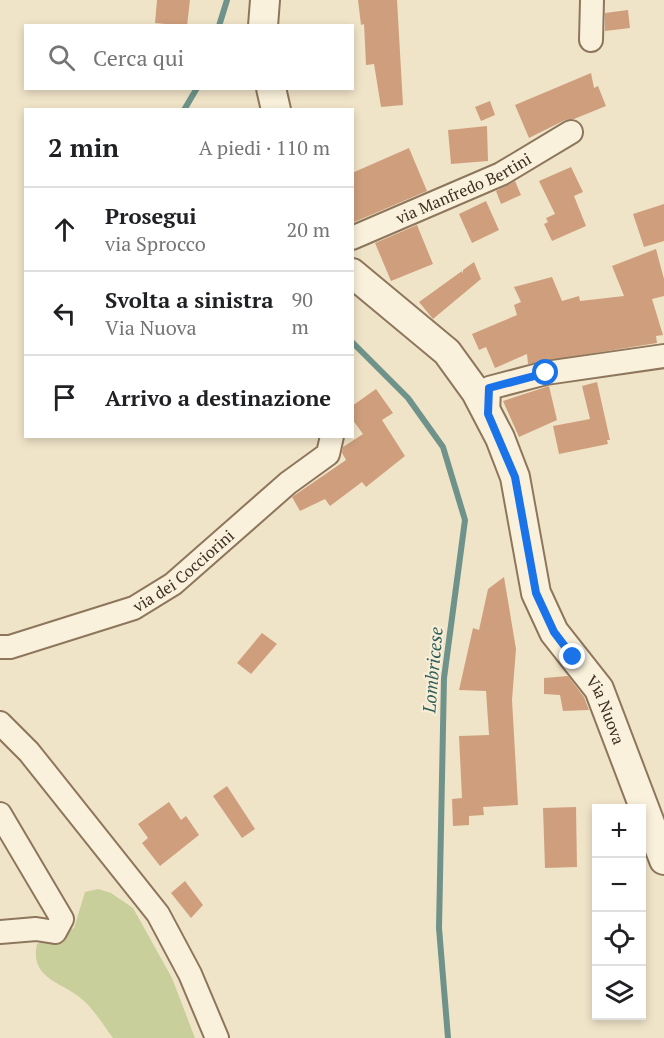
<!DOCTYPE html>
<html lang="it">
<head>
<meta charset="utf-8">
<style>
	:root { --surface:#fff; --page:#f6f6f6; --text:#202124; --muted:#757577; --line:#e0e0e0 }
	body { margin:0; font-family:"PT Serif",serif; background:var(--page); color:var(--text) }
	.controls { position:absolute; right:18px; bottom:18px; display:grid; overflow:hidden; border-radius:0px; box-shadow:0 3px 9px #0003 }
	.controls button { width:54px; height:54px; display:grid; place-items:center; padding:0; border:0; border-bottom:2px solid var(--line); background:var(--surface); color:var(--text); font:30px sans-serif }
	.stop { position:absolute; width:18px; height:18px; margin:-14px; border:4px solid #1a73e8; border-radius:50%; background:#fff }
	.stop.end { background:#1a73e8; border-color:#fff; box-shadow:0 2px 6px #0008 }
	.list { margin:0; padding:0; list-style:none }
	h2 { display:flex; justify-content:space-between; align-items:center; height:78px; margin:0; padding:0 24px; font-size:26px }
	h2 small { font-size:20px; font-weight:400; color:var(--muted) }
	.list li { display:grid; grid-template-columns:39px 1fr auto; gap:18px; align-items:center; box-sizing:border-box; height:84px; padding:0 24px; border-top:2px solid var(--line) }
	.list b { display:block; font-size:22px; white-space:nowrap }
	.list p { margin:0; font-size:20px; white-space:nowrap; color:var(--muted) }
	.list em { font-size:20px; font-style:normal; color:var(--muted) }
	.icon { flex:none; width:33px; height:33px; fill:none; stroke:currentColor; stroke-width:2; stroke-linecap:round; stroke-linejoin:round }
	.map { position:relative; flex:none; width:664px; height:1038px; overflow:hidden }
	.search { position:absolute; background:var(--surface); box-shadow:0 3px 9px #0003; left:24px; top:24px; width:330px; height:66px; display:flex; align-items:center; gap:15px; box-sizing:border-box; padding:0 21px; border-radius:0px; color:var(--muted); font-size:22px }
	.panel { position:absolute; background:var(--surface); box-shadow:0 3px 9px #0003; left:24px; top:108px; width:330px; height:330px; border-radius:0px }
	.map>svg:first-child { display:block }
</style>
</head>
<body>
<div class="map">
<svg width="664" height="1038" viewBox="0 0 664 1038">
	<rect width="100%" height="100%" fill="#f0e4c8"/>
	<path fill="#c9cf9b" d="M 98,889 L 111,893 L 133,908 L 172,978 L 195,1038 L 113,1038 C 104,1026 95,1011 84,1001 C 64,982 29,980 37,944 L 74,928 L 85,892 Z"/>
	<g fill="none" stroke-linecap="round" stroke-linejoin="round">
		<g stroke="#6f938a" stroke-width="6">
			<path d="M 219,26 L 227,0"/>
			<path d="M 184,110 L 197,88"/>
			<path d="M 352,342 L 408,398 L 443,447 L 465,520 L 444,678 L 439,928 L 448,1038"/>
		</g>
	</g>
	<g fill="#cf9f7d">
		<path d="M 157,0 L 190,0 L 187,26 L 155,23 Z"/>
		<path d="M 358,0 L 397,0 L 403,105 L 381,107 L 374,64 L 366,65 L 364,24 L 361,25 Z"/>
		<path d="M 628,10 L 630,28 L 605,31 L 605,13 Z"/>
		<path d="M 591,73 L 594,88 L 598,86 L 606,106 L 574,119 L 565,120 L 529,138 L 515,105 Z"/>
		<path d="M 490,101 L 495,115 L 481,121 L 475,107 Z"/>
		<path d="M 487,126 L 488,161 L 451,164 L 448,130 Z"/>
		<path d="M 409,148 L 427,191 L 352,223 L 352,173 Z"/>
		<path d="M 571,167 L 583,192 L 574,196 L 586,226 L 552,241 L 544,224 L 548,222 L 546,218 L 555,214 L 539,181 Z"/>
		<path d="M 515,181 L 521,195 L 501,204 L 496,191 Z"/>
		<path d="M 486,201 L 499,230 L 472,243 L 459,214 Z"/>
		<path d="M 664,204 L 664,241 L 644,247 L 633,214 Z"/>
		<path d="M 417,225 L 433,264 L 391,281 L 375,243 Z"/>
		<path d="M 656,249 L 664,279 L 664,296 L 652,299 L 663,335 L 656,336 L 657,343 L 528,364 L 527,354 L 495,368 L 486,347 L 479,350 L 472,334 L 517,315 L 514,305 L 521,302 L 514,287 L 552,277 L 562,301 L 579,296 L 580,301 L 624,296 L 612,266 Z"/>
		<path d="M 474,262 L 481,279 L 433,319 L 419,302 L 462,271 L 463,274 L 463,270 Z"/>
		<path d="M 597,382 L 610,440 L 607,440 L 608,444 L 559,454 L 553,426 L 590,419 L 582,386 Z"/>
		<path d="M 549,386 L 557,420 L 519,437 L 503,401 Z"/>
		<path d="M 376,389 L 393,413 L 382,420 L 405,456 L 366,487 L 362,482 L 330,506 L 325,499 L 300,511 L 292,497 L 346,460 L 342,453 L 343,447 L 363,434 L 352,419 L 352,406 Z"/>
		<path d="M 504,577 L 516,649 L 512,700 L 518,805 L 483,807 L 484,815 L 469,816 L 469,825 L 453,826 L 452,799 L 462,798 L 459,736 L 489,735 L 486,691 L 459,690 L 473,628 L 479,630 L 488,589 Z"/>
		<path d="M 262,633 L 277,644 L 251,674 L 237,663 Z"/>
		<path d="M 568,676 L 584,697 L 589,710 L 563,711 L 560,695 L 544,694 L 544,678 Z"/>
		<path d="M 227,786 L 255,829 L 242,838 L 213,796 Z"/>
		<path d="M 169,802 L 181,820 L 186,816 L 199,835 L 160,866 L 142,843 L 148,838 L 138,824 Z"/>
		<path d="M 576,807 L 577,867 L 545,868 L 543,808 Z"/>
		<path d="M 185,881 L 203,905 L 191,918 L 171,893 Z"/>
	</g>
	<g fill="none" stroke-linecap="round" stroke-linejoin="round">
		<defs>
			<g id="minor">
				<path d="M 591,40 L 592,0"/>
				<path id="s1" d="M 352,238 L 501,174 L 571,132"/>
				<path d="M 488,414 L 489,388 L 546,373 L 664,356"/>
				<path id="s2" d="M 0,647 L 10,647 L 134,608 L 173,584 L 288,483 L 328,454 L 332,436"/>
				<path d="M 0,723 L 29,752 L 158,914 L 190,974 L 217,1038"/>
				<path d="M 0,814 L 62,919 L 55,932 L 36,929 L 0,932"/>
			</g>
			<g id="tertiary">
				<path d="M 263,26 L 265,0"/>
				<path d="M 271,88 L 276,110"/>
				<path id="s3" d="M 352,273 L 447,352 L 476,392 L 500,438 L 515,477 L 536,593 L 554,632 L 599,689 L 664,860"/>
			</g>
		</defs>
		<use href="#minor" stroke="#8d765c" stroke-width="26"/>
		<use href="#tertiary" stroke="#8d765c" stroke-width="32"/>
		<use href="#minor" stroke="#faf1dc" stroke-width="22"/>
		<use href="#tertiary" stroke="#faf1dc" stroke-width="28"/>
	</g>
	<g fill="none" stroke-linecap="round" stroke-linejoin="round">
		<path stroke="#1a73e8" stroke-width="8" d="M 546,373 L 489,388 L 488,414 L 515,477 L 536,593 L 554,632 L 573,657"/>
	</g>
	<g text-anchor="middle" dominant-baseline="central" stroke-width="4.5" stroke-linejoin="round" paint-order="stroke">
		<g font-size="16" fill="#3d2e20" stroke="#f7eed8">
			<text stroke="none"><textPath href="#s1" startOffset="122">via Manfredo Bertini</textPath></text>
			<text stroke="none"><textPath href="#s2" startOffset="202">via dei Cocciorini</textPath></text>
			<text stroke="none"><textPath href="#s3" startOffset="522">Via Nuova</textPath></text>
		</g>
		<g font-size="18" font-style="italic" fill="#2f5d5a" stroke="#f7eed8">
			<text transform="translate(432 670) rotate(-85)">Lombricese</text>
		</g>
	</g>
</svg>
<div class="controls">
<button>+</button>
<button>−</button>
<button><svg class="icon" aria-label="locate" viewBox="0 0 24 24"><circle cx="12" cy="12" r="6"/><path d="M12 2v4M12 18v4M2 12h4M18 12h4"/></svg></button>
<button><svg class="icon" aria-label="layers" viewBox="0 0 24 24"><path d="M12 4l9 5-9 5-9-5zM3 14l9 5 9-5"/></svg></button>
</div>
<div class="stop" style="left:546px;top:373px"></div>
<div class="stop end" style="left:573px;top:657px"></div>
<div class="search"><svg class="icon" aria-label="search" viewBox="0 0 24 24"><circle cx="10" cy="10" r="6"/><path d="M15 15l6 6"/></svg>Cerca qui</div>
<section class="panel">
<h2>2 min<small>A piedi · 110 m</small></h2>
<ul class="list">
<li><svg class="icon" aria-label="ahead" viewBox="0 0 24 24"><path d="M12 20V5M6 11l6-6 6 6"/></svg><div><b>Prosegui</b><p>via Sprocco</p></div><em>20 m</em></li>
<li><svg class="icon" aria-label="left" viewBox="0 0 24 24"><path d="M17 20v-9H6M10 6l-5 5 5 5"/></svg><div><b>Svolta a sinistra</b><p>Via Nuova</p></div><em>90 m</em></li>
<li><svg class="icon" aria-label="arrive" viewBox="0 0 24 24"><path d="M6 21V4h12l-3 4 3 4H6"/></svg><div><b>Arrivo a destinazione</b></div></li>
</ul>
</section>
</div>
</body>
</html>
